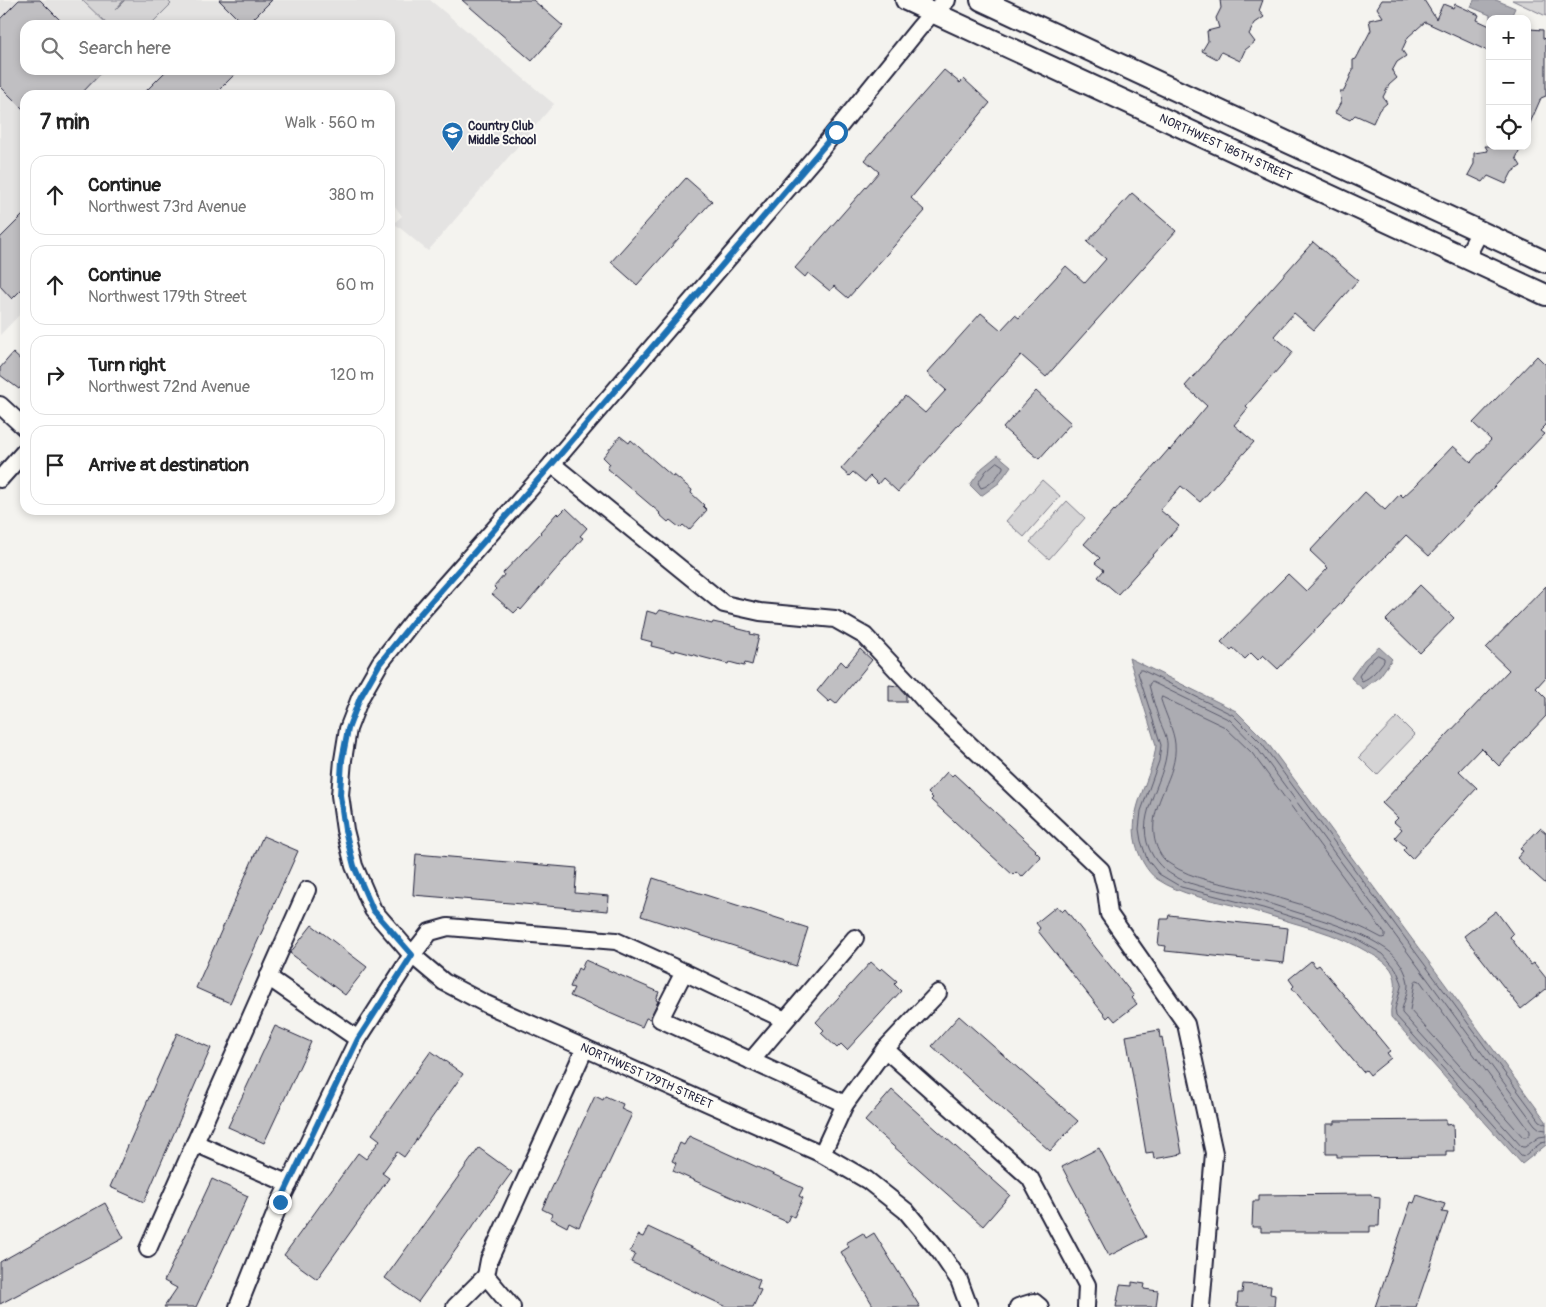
<!DOCTYPE html>
<html lang="en">
<head>
<meta charset="utf-8">
<style>
	:root { --surface:#fff; --page:#f2f2f2; --text:#222; --muted:#767676; --line:#e0e0e0 }
	body { margin:0; font-family:Pangolin,sans-serif; background:var(--page); color:var(--text) }
	.controls { position:absolute; right:15px; top:15px; display:grid; overflow:hidden; border-radius:10px; box-shadow:0 2px 8px #0003 }
	.controls button { width:45px; height:45px; display:grid; place-items:center; padding:0; border:0; border-bottom:1px solid var(--line); background:var(--surface); color:var(--text); font:25px sans-serif }
	.stop { position:absolute; width:15px; height:15px; margin:-11px; border:4px solid #1f6fb2; border-radius:50%; background:#fff }
	.stop.end { background:#1f6fb2; border-color:#fff; box-shadow:0 1px 5px #0008 }
	.list { margin:0; padding:0; list-style:none }
	h2 { display:flex; justify-content:space-between; align-items:center; height:65px; margin:0; padding:0 20px; font-size:21px }
	h2 small { font-size:16px; font-weight:400; color:var(--muted) }
	.list li { display:grid; grid-template-columns:32px 1fr auto; gap:15px; align-items:center; box-sizing:border-box; height:80px; margin:0 10px 10px; padding:0 10px; border:1px solid var(--line); border-radius:15px }
	.list b { display:block; font-size:19px; white-space:nowrap }
	.list p { margin:0; font-size:16px; white-space:nowrap; color:var(--muted) }
	.list em { font-size:16px; font-style:normal; color:var(--muted) }
	.icon { flex:none; width:28px; height:28px; fill:none; stroke:currentColor; stroke-width:2; stroke-linecap:round; stroke-linejoin:round }
	.map { position:relative; flex:none; width:1546px; height:1307px; overflow:hidden }
	.search { position:absolute; background:var(--surface); box-shadow:0 2px 8px #0003; left:20px; top:20px; width:375px; height:55px; display:flex; align-items:center; gap:12px; box-sizing:border-box; padding:0 18px; border-radius:15px; color:var(--muted); font-size:19px }
	.panel { position:absolute; background:var(--surface); box-shadow:0 2px 8px #0003; left:20px; top:90px; width:375px; height:425px; border-radius:15px }
	.map>svg:first-child { display:block }
</style>
</head>
<body>
<div class="map">
<svg width="1546" height="1307" viewBox="0 0 1546 1307">
	<rect width="100%" height="100%" fill="#f4f3ef"/>
	<filter id="ink" filterUnits="userSpaceOnUse"><feTurbulence type="fractalNoise" baseFrequency=".02" numOctaves="2"/><feDisplacementMap in="SourceGraphic" scale="10" xChannelSelector="R" yChannelSelector="G"/><feConvolveMatrix kernelMatrix="1 2 1 2 8 2 1 2 1" color-interpolation-filters="sRGB"/></filter>
	<g filter="url(#ink)">
		<path fill="#e4e3e2" fill-rule="evenodd" d="M 0,0 L 430,0 L 554,104 L 428,251 L 394,223 L 402,216 L 390,199 L 390,95 L 25,95 L 25,309 L 0,335 ZM 25,25 L 390,25 L 390,70 L 25,70 Z"/>
		<g fill="#d5d4d5" stroke="#7c7b88">
			<path d="M 82,0 L 124,0 L 115,10 L 125,0 L 167,0 L 171,4 L 150,25 L 108,25 Z"/>
			<path d="M 1512,0 L 1546,0 L 1546,16 Z"/>
			<path d="M 1042,480 L 1060,496 L 1024,537 L 1006,521 Z"/>
			<path d="M 1067,501 L 1085,518 L 1049,559 L 1030,542 Z"/>
			<path d="M 1397,717 L 1415,735 L 1377,775 L 1359,757 Z"/>
		</g>
		<g fill="#acacb2" stroke="#757582">
			<path d="M 1474,0 L 1496,0 L 1515,8 L 1510,19 L 1490,19 L 1490,15 L 1471,7 Z"/>
			<path d="M 998,455 L 1011,466 L 999,483 L 981,496 L 970,485 L 982,468 Z"/>
			<path d="M 1379,647 L 1392,659 L 1380,676 L 1363,689 L 1351,678 L 1364,660 Z"/>
			<path d="M 1129,658 L 1236,711 L 1266,741 L 1546,1121 L 1546,1145 L 1522,1164 L 1391,1017 C 1389,1001 1400,989 1393,973 C 1388,962 1375,956 1364,950 C 1342,937 1318,930 1294,923 C 1274,917 1255,911 1236,906 C 1208,899 1181,895 1157,879 C 1146,871 1139,856 1136,844 C 1127,809 1153,778 1156,745 Z"/>
		</g>
		<g fill="none" stroke-linecap="round" stroke-linejoin="round">
			<g stroke="#59596b" stroke-width="1">
				<path d="M 997,462 L 1003,466 L 1003,468 C 997,477 990,486 981,488 L 978,483 L 986,471 Z"/>
				<path d="M 1378,655 L 1384,658 L 1384,661 C 1378,669 1371,678 1362,681 L 1359,676 L 1367,664 Z"/>
				<path d="M 1162,697 L 1225,727 L 1252,753 L 1385,934 L 1385,937 L 1382,938 C 1341,915 1295,902 1250,890 C 1223,883 1193,880 1170,864 C 1161,859 1155,846 1154,835 C 1150,802 1178,776 1175,744 C 1174,731 1165,713 1161,700 Z"/>
				<path d="M 1417,980 L 1420,981 L 1530,1131 L 1530,1134 L 1526,1137 L 1523,1137 L 1410,1010 L 1415,982 Z"/>
				<path d="M 1546,1124 L 1540,1121 L 1262,744 L 1233,715 L 1142,670 L 1139,670 L 1138,673 L 1161,745 L 1159,761 L 1141,811 L 1139,829 L 1141,841 L 1147,859 L 1159,874 L 1181,887 L 1263,908 L 1328,928 L 1355,938 L 1383,954 L 1396,969 L 1402,983 L 1395,1009 L 1396,1016 L 1521,1155 L 1524,1156 L 1541,1143 L 1546,1142"/>
				<path d="M 1546,1130 L 1540,1129 L 1535,1125 L 1257,748 L 1230,720 L 1152,682 L 1150,683 L 1149,685 C 1152,697 1156,710 1160,722 C 1163,729 1168,739 1167,747 C 1166,784 1130,819 1153,856 C 1170,885 1211,888 1241,895 C 1260,900 1279,907 1299,913 C 1329,922 1360,931 1386,949 C 1397,956 1407,971 1408,984 C 1408,992 1404,1002 1402,1009 L 1402,1013 L 1522,1147 L 1525,1147 L 1539,1137 L 1546,1136"/>
			</g>
		</g>
		<g fill="#c0bfc2" stroke="#22223b">
			<path d="M 19,0 L 40,0 L 65,25 L 25,25 L 25,70 L 104,70 L 80,95 L 25,95 L 25,111 L 0,86 L 0,19 Z"/>
			<path d="M 219,0 L 272,0 L 247,25 L 244,25 Z"/>
			<path d="M 462,0 L 533,0 L 563,26 L 532,61 Z"/>
			<path d="M 1220,0 L 1263,0 L 1259,11 L 1264,17 L 1255,23 L 1249,34 L 1255,42 L 1245,50 L 1240,61 L 1221,52 L 1217,59 L 1202,51 L 1208,41 L 1207,31 L 1219,28 L 1216,18 L 1221,8 Z"/>
			<path d="M 1382,0 L 1424,0 L 1436,19 L 1443,4 L 1453,8 L 1455,4 L 1479,15 L 1477,20 L 1490,26 L 1490,52 L 1425,22 L 1408,37 L 1402,50 L 1406,56 L 1397,62 L 1392,71 L 1397,78 L 1389,85 L 1383,97 L 1387,103 L 1379,110 L 1373,123 L 1355,115 L 1350,120 L 1335,113 L 1341,102 L 1340,91 L 1344,91 L 1353,70 L 1353,60 L 1356,59 L 1371,30 L 1369,20 L 1383,17 L 1377,8 Z"/>
			<path d="M 1530,29 L 1543,30 L 1543,38 L 1546,39 L 1546,96 L 1541,98 L 1527,130 L 1527,40 L 1531,42 Z"/>
			<path d="M 167,70 L 239,70 L 214,95 L 142,95 Z"/>
			<path d="M 944,70 L 960,83 L 964,79 L 990,103 L 911,198 L 925,211 L 848,298 L 834,286 L 830,291 L 808,273 L 805,277 L 795,268 L 879,172 L 865,160 Z"/>
			<path d="M 1485,146 L 1522,146 L 1516,158 L 1521,166 L 1512,172 L 1506,184 L 1488,176 L 1483,182 L 1468,175 L 1474,164 L 1474,153 L 1488,151 Z"/>
			<path d="M 686,178 L 712,201 L 637,285 L 611,262 Z"/>
			<path d="M 1132,193 L 1176,231 L 1046,377 L 1021,355 L 898,492 L 883,478 L 878,484 L 870,476 L 865,482 L 853,472 L 849,476 L 841,469 L 905,396 L 925,413 L 946,390 L 927,373 L 981,313 L 1001,330 L 1015,315 L 1019,318 L 1066,266 L 1085,283 L 1106,259 L 1087,242 Z"/>
			<path d="M 25,213 L 25,286 L 12,299 L 0,286 L 0,238 Z"/>
			<path d="M 1313,242 L 1358,280 L 1314,330 L 1294,313 L 1274,336 L 1293,352 L 1246,406 L 1248,408 L 1234,425 L 1254,442 L 1200,502 L 1181,486 L 1160,510 L 1179,526 L 1118,594 L 1098,577 L 1104,570 L 1095,563 L 1100,558 L 1084,544 L 1114,510 L 1115,511 L 1169,449 L 1170,450 L 1207,406 L 1185,386 Z"/>
			<path d="M 13,353 L 25,364 L 25,382 L 19,389 L 0,375 L 0,368 Z"/>
			<path d="M 1537,356 L 1546,365 L 1546,425 L 1540,431 L 1544,434 L 1429,556 L 1406,535 L 1278,669 L 1263,655 L 1258,660 L 1251,653 L 1245,659 L 1233,648 L 1231,651 L 1221,642 L 1288,574 L 1306,591 L 1328,568 L 1310,551 L 1365,492 L 1385,510 L 1400,494 L 1403,497 L 1417,484 L 1453,446 L 1471,462 L 1491,440 L 1473,423 Z"/>
			<path d="M 1036,391 L 1071,423 L 1039,459 L 1003,428 Z"/>
			<path d="M 620,436 L 629,443 L 631,440 L 673,477 L 674,475 L 692,490 L 691,493 L 704,505 L 703,506 L 707,510 L 689,530 L 683,525 L 680,528 L 670,520 L 668,522 L 659,514 L 660,513 L 607,468 L 610,464 L 603,457 Z"/>
			<path d="M 566,508 L 587,528 L 580,536 L 583,538 L 521,610 L 519,608 L 514,613 L 492,594 L 496,589 L 494,587 L 504,575 L 503,573 L 541,533 L 540,532 L 557,513 L 559,515 Z"/>
			<path d="M 1420,585 L 1454,618 L 1420,653 L 1386,620 Z"/>
			<path d="M 1546,586 L 1546,677 L 1536,688 L 1546,698 L 1546,716 L 1499,766 L 1481,748 L 1459,771 L 1477,788 L 1412,859 L 1403,850 L 1406,847 L 1395,837 L 1402,829 L 1394,822 L 1398,818 L 1382,803 L 1509,670 L 1486,648 Z"/>
			<path d="M 660,610 L 712,624 L 713,622 L 736,627 L 735,628 L 751,632 L 750,634 L 759,636 L 752,665 L 745,663 L 744,666 L 729,662 L 728,664 L 675,650 L 675,652 L 651,646 L 652,642 L 641,639 L 647,611 L 657,614 Z"/>
			<path d="M 860,649 L 872,660 L 836,704 L 831,700 L 829,702 L 817,691 L 841,661 L 846,666 Z"/>
			<path d="M 889,685 L 898,686 L 906,695 L 906,702 L 889,702 Z"/>
			<path d="M 947,772 L 952,776 L 954,774 L 1036,850 L 1035,851 L 1041,857 L 1022,877 L 1016,872 L 1013,875 L 931,800 L 933,798 L 928,793 Z"/>
			<path d="M 1540,828 L 1546,833 L 1546,884 L 1517,858 L 1523,851 L 1520,849 Z"/>
			<path d="M 263,836 L 298,851 L 230,1003 L 196,988 Z"/>
			<path d="M 416,854 L 577,868 L 575,893 L 609,896 L 608,911 L 413,895 Z"/>
			<path d="M 653,878 L 808,928 L 796,966 L 641,916 Z"/>
			<path d="M 1057,906 L 1062,912 L 1065,909 L 1134,996 L 1132,998 L 1137,1004 L 1115,1021 L 1110,1015 L 1107,1018 L 1038,931 L 1040,928 L 1036,923 Z"/>
			<path d="M 1496,911 L 1513,934 L 1510,937 L 1531,965 L 1534,963 L 1546,978 L 1546,989 L 1521,1009 L 1464,936 Z"/>
			<path d="M 1169,915 L 1288,928 L 1284,963 L 1165,951 L 1166,946 L 1158,945 L 1161,919 L 1168,919 Z"/>
			<path d="M 312,925 L 367,967 L 345,995 L 290,953 Z"/>
			<path d="M 585,960 L 659,992 L 656,1000 L 658,1001 L 650,1019 L 646,1018 L 642,1027 L 570,996 L 574,988 L 570,987 L 578,968 L 581,970 Z"/>
			<path d="M 1311,961 L 1316,967 L 1319,965 L 1390,1051 L 1387,1053 L 1391,1058 L 1370,1075 L 1366,1070 L 1363,1072 L 1292,988 L 1294,986 L 1289,979 Z"/>
			<path d="M 871,962 L 880,970 L 882,968 L 897,981 L 894,984 L 901,991 L 847,1050 L 841,1044 L 837,1048 L 821,1033 L 824,1030 L 816,1022 Z"/>
			<path d="M 959,1016 L 1078,1121 L 1050,1151 L 932,1046 Z"/>
			<path d="M 275,1026 L 311,1042 L 264,1143 L 228,1127 Z"/>
			<path d="M 1159,1030 L 1160,1038 L 1162,1037 L 1182,1154 L 1154,1159 L 1153,1152 L 1146,1153 L 1126,1036 Z"/>
			<path d="M 177,1033 L 211,1048 L 144,1202 L 110,1187 Z"/>
			<path d="M 431,1051 L 463,1074 L 404,1157 L 397,1152 L 382,1173 L 389,1178 L 317,1279 L 284,1255 L 358,1153 L 366,1159 L 380,1140 L 372,1134 Z"/>
			<path d="M 892,1090 L 1010,1195 L 983,1226 L 865,1121 Z"/>
			<path d="M 595,1096 L 603,1100 L 605,1096 L 623,1104 L 621,1109 L 632,1114 L 579,1227 L 569,1222 L 567,1227 L 550,1218 L 552,1214 L 542,1209 Z"/>
			<path d="M 1446,1120 L 1446,1125 L 1453,1124 L 1454,1151 L 1446,1151 L 1446,1156 L 1337,1157 L 1337,1154 L 1326,1154 L 1326,1124 L 1335,1124 L 1335,1121 Z"/>
			<path d="M 689,1136 L 803,1188 L 799,1196 L 803,1198 L 794,1217 L 790,1215 L 787,1222 L 673,1171 L 676,1163 L 672,1161 L 680,1143 L 684,1145 Z"/>
			<path d="M 479,1148 L 512,1172 L 418,1302 L 385,1278 Z"/>
			<path d="M 1099,1148 L 1146,1237 L 1109,1256 L 1062,1167 Z"/>
			<path d="M 212,1179 L 248,1196 L 196,1307 L 164,1307 L 177,1288 L 164,1281 Z"/>
			<path d="M 1371,1194 L 1371,1196 L 1380,1197 L 1379,1226 L 1370,1226 L 1370,1232 L 1261,1232 L 1261,1227 L 1252,1227 L 1253,1201 L 1259,1201 L 1259,1195 Z"/>
			<path d="M 1417,1195 L 1445,1204 L 1442,1212 L 1448,1213 L 1416,1307 L 1375,1307 L 1411,1202 L 1414,1203 Z"/>
			<path d="M 105,1203 L 124,1238 L 0,1304 L 0,1262 Z"/>
			<path d="M 648,1227 L 760,1280 L 757,1288 L 761,1290 L 753,1307 L 727,1307 L 631,1262 L 635,1254 L 630,1252 L 638,1235 L 643,1237 Z"/>
			<path d="M 863,1233 L 866,1238 L 874,1233 L 920,1307 L 874,1307 L 841,1252 L 849,1247 L 846,1243 Z"/>
			<path d="M 1132,1282 L 1145,1284 L 1144,1289 L 1158,1291 L 1156,1307 L 1116,1307 L 1120,1285 L 1132,1286 Z"/>
			<path d="M 1243,1284 L 1271,1286 L 1270,1294 L 1275,1295 L 1274,1307 L 1237,1307 L 1238,1293 L 1242,1293 Z"/>
		</g>
		<g fill="none" stroke-linecap="round" stroke-linejoin="round">
			<defs>
				<g id="minor">
					<path id="s1" d="M 947,0 L 932,13 L 919,28 L 814,158 L 552,464 L 413,621 L 380,663 L 360,698 L 348,729 L 343,760 L 340,795 L 345,830 L 354,866 L 373,910 L 412,955 L 444,982 L 486,1004 L 822,1154 L 867,1180 L 906,1211 L 940,1252 L 959,1280 L 969,1307"/>
					<path d="M 1466,258 L 1480,231"/>
					<path d="M 0,405 L 25,428"/>
					<path d="M 552,464 L 724,604 L 760,612 L 835,619 L 865,636 L 909,683 L 931,708 L 1101,870 L 1106,890 L 1109,914 L 1186,1024 L 1214,1153 L 1201,1307"/>
					<path d="M 0,479 L 25,451"/>
					<path d="M 684,972 L 785,1020"/>
					<path d="M 268,977 L 358,1039"/>
					<path d="M 885,1049 L 1030,1178 L 1087,1285 L 1086,1307"/>
					<path d="M 751,1061 L 855,938"/>
					<path d="M 195,1143 L 289,1184"/>
					<path d="M 822,1154 L 845,1104 L 885,1049 L 938,993"/>
					<path d="M 148,1249 L 307,890"/>
					<path d="M 238,1307 L 280,1202 L 358,1039 L 412,955 L 430,932 L 448,927 L 616,941 L 684,972 L 660,1019 L 845,1104"/>
					<path d="M 455,1307 L 486,1276"/>
					<path d="M 512,1307 L 486,1276 L 489,1260 L 585,1048"/>
					<path d="M 1018,1307 L 1034,1302 L 1040,1307"/>
				</g>
				<g id="major">
					<path id="s2" d="M 906,0 L 1546,295"/>
					<path d="M 981,0 L 1546,262"/>
				</g>
			</defs>
			<use href="#minor" stroke="#22223b" stroke-width="20"/>
			<use href="#major" stroke="#22223b" stroke-width="24"/>
			<use href="#minor" stroke="#fdfcf7" stroke-width="16"/>
			<use href="#major" stroke="#fdfcf7" stroke-width="20"/>
		</g>
	</g>
	<g fill="none" stroke-linecap="round" stroke-linejoin="round" filter="url(#ink)">
		<path stroke="#1f6fb2" stroke-width="6" d="M 280,1202 L 358,1039 L 412,955 L 373,910 L 354,866 L 345,830 L 340,795 L 342,760 L 348,729 L 360,698 L 380,663 L 413,622 L 552,464 L 836,132"/>
	</g>
	<defs>
		<symbol id="school-pin" viewBox="-11 -11 22 30"><path d="M0 17L-7.5 6A9.5 9.5 0 1 1 7.5 6Z" fill="#1f6fb2" stroke="#fdfcf7"/><path d="M0-5L7-2L0 1L-7-2ZM-4 1L0 2.5L4 1V4Q0 6-4 4Z" fill="#fff"/></symbol>
	</defs>
	<g fill-rule="evenodd">
		<use href="#school-pin" x="440" y="120" width="25" height="34"/>
	</g>
	<g text-anchor="middle" dominant-baseline="central" stroke-width="4" stroke-linejoin="round" paint-order="stroke">
		<g font-size="12" font-weight="bold" fill="#22223b" stroke="#fdfcf7" text-anchor="start">
			<text x="468" y="126">Country Club<tspan x="468" dy="14">Middle School</tspan></text>
		</g>
		<g font-size="12" fill="#22223b" stroke="#fdfcf7">
			<text stroke="none"><textPath href="#s2" startOffset="352">NORTHWEST 186TH STREET</textPath></text>
			<text stroke="none"><textPath href="#s1" startOffset="1458">NORTHWEST 179TH STREET</textPath></text>
		</g>
	</g>
</svg>
<div class="controls">
<button>+</button>
<button>−</button>
<button><svg class="icon" aria-label="locate" viewBox="0 0 24 24"><circle cx="12" cy="12" r="6"/><path d="M12 2v4M12 18v4M2 12h4M18 12h4"/></svg></button>
</div>
<div class="stop" style="left:836px;top:132px"></div>
<div class="stop end" style="left:280px;top:1202px"></div>
<div class="search"><svg class="icon" aria-label="search" viewBox="0 0 24 24"><circle cx="10" cy="10" r="6"/><path d="M15 15l6 6"/></svg>Search here</div>
<section class="panel">
<h2>7 min<small>Walk · 560 m</small></h2>
<ul class="list">
<li><svg class="icon" aria-label="ahead" viewBox="0 0 24 24"><path d="M12 20V5M6 11l6-6 6 6"/></svg><div><b>Continue</b><p>Northwest 73rd Avenue</p></div><em>380 m</em></li>
<li><svg class="icon" aria-label="ahead" viewBox="0 0 24 24"><path d="M12 20V5M6 11l6-6 6 6"/></svg><div><b>Continue</b><p>Northwest 179th Street</p></div><em>60 m</em></li>
<li><svg class="icon" aria-label="right" viewBox="0 0 24 24"><path d="M7 20v-9h11M14 6l5 5-5 5"/></svg><div><b>Turn right</b><p>Northwest 72nd Avenue</p></div><em>120 m</em></li>
<li><svg class="icon" aria-label="arrive" viewBox="0 0 24 24"><path d="M6 21V4h12l-3 4 3 4H6"/></svg><div><b>Arrive at destination</b></div></li>
</ul>
</section>
</div>
</body>
</html>
